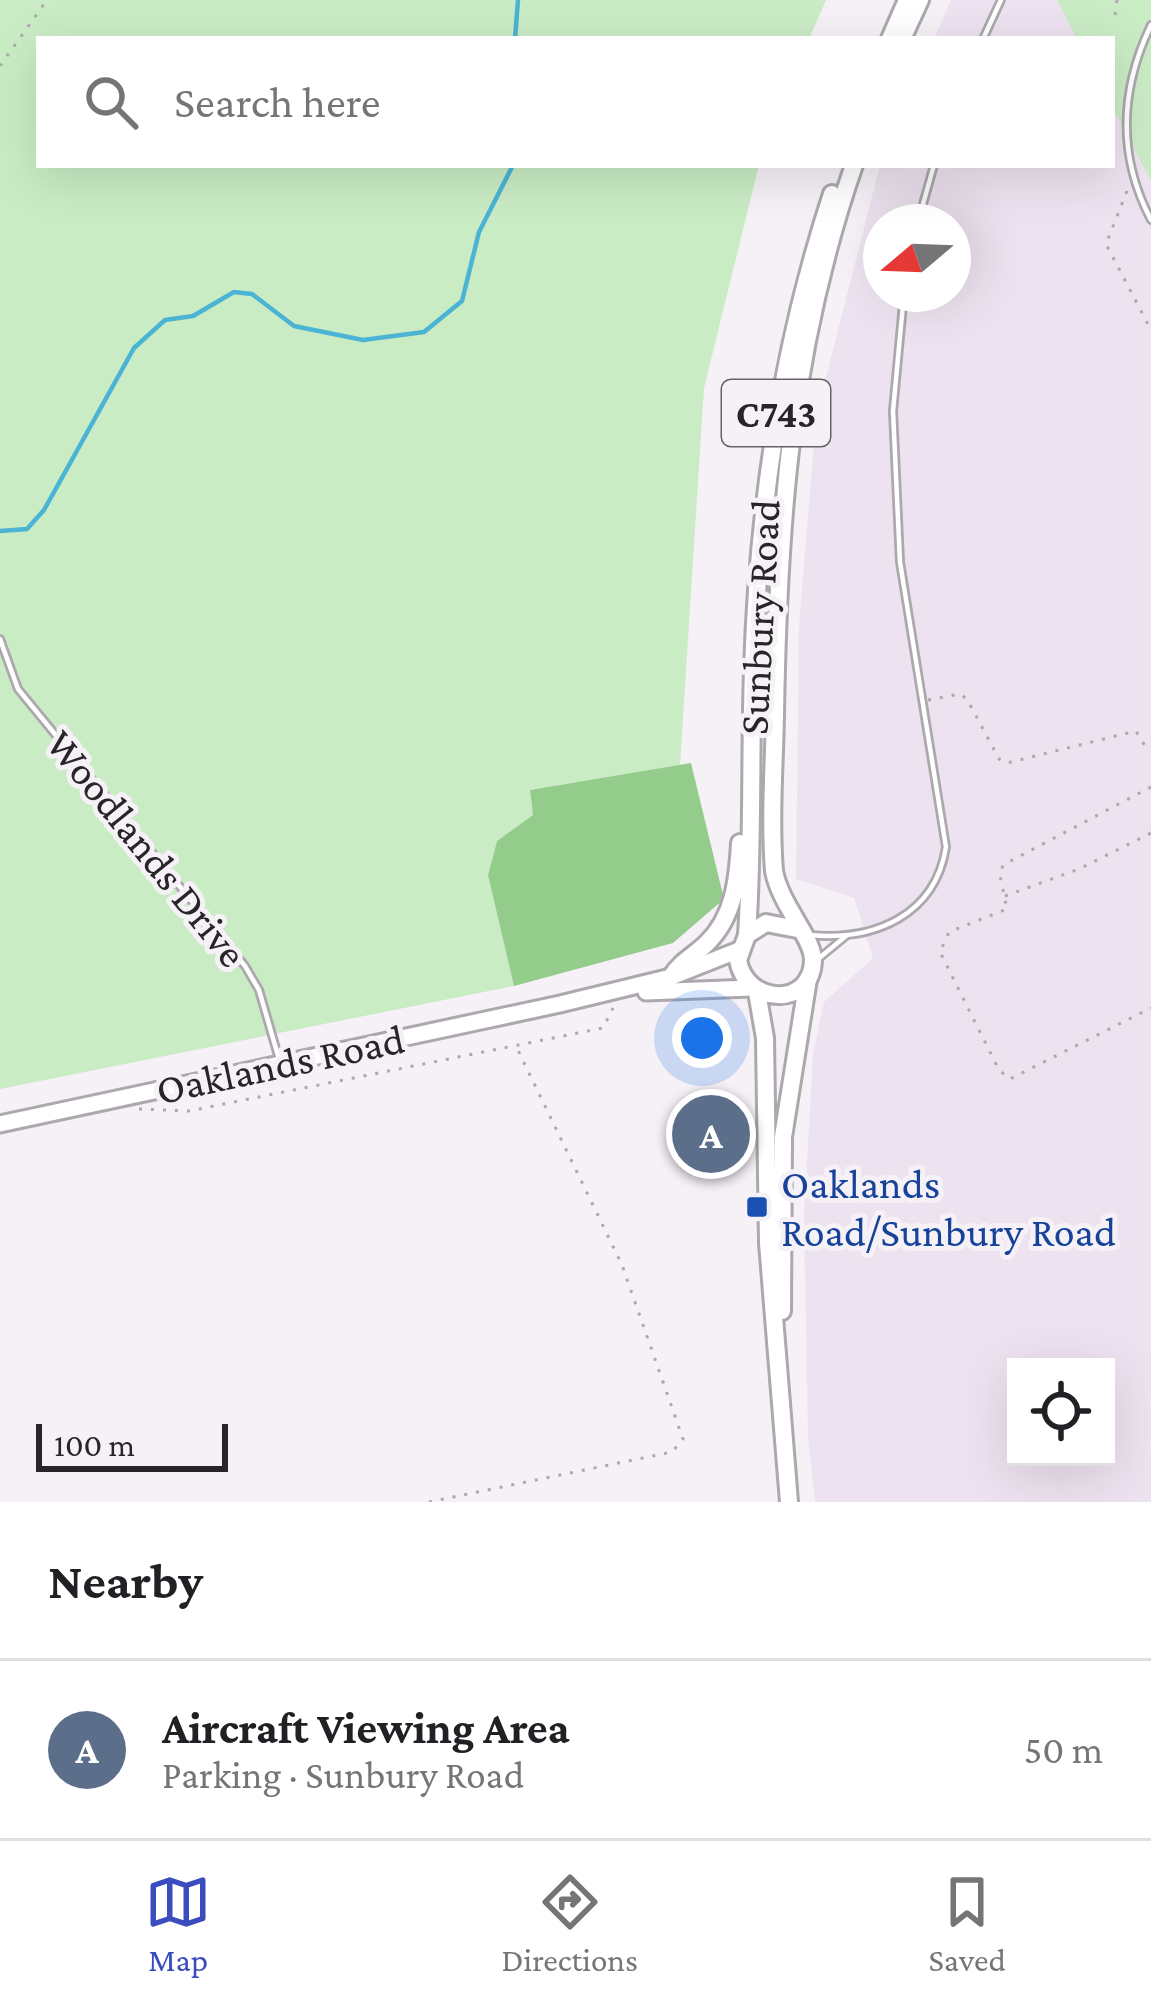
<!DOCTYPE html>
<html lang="en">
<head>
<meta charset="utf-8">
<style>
	:root { --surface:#fff; --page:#f2f2f2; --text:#202124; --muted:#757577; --line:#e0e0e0; --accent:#3b4cbf }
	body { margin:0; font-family:"Crimson Pro",serif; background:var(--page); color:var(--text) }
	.controls { position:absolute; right:36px; bottom:36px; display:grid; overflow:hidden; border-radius:0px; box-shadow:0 12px 48px #0002 }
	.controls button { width:108px; height:108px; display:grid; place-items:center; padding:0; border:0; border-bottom:3px solid var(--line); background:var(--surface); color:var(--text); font:60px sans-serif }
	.compass { position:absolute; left:863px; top:204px; width:108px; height:108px; border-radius:50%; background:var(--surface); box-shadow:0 12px 48px #0002; rotate:251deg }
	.scale { position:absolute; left:36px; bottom:30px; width:192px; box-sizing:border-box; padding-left:12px; border:6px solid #272527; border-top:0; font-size:33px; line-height:42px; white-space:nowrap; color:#272527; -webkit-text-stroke:9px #f6f1f7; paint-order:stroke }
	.you { position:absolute; left:702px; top:1038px; width:42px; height:42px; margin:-30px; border:9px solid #fff; border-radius:50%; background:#1a73e8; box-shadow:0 0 0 18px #1a73e833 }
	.badge { display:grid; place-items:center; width:78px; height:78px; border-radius:50%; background:var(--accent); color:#fff; font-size:39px; font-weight:700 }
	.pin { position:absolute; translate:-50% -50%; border:6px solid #fff; box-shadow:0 3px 12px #0006 }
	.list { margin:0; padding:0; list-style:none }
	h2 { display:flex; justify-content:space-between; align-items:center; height:156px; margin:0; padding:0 48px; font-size:51px }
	h2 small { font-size:39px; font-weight:400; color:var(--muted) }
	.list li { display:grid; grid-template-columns:78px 1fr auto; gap:36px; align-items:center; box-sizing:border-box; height:180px; padding:0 48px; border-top:3px solid var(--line) }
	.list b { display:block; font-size:45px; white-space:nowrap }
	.list p { margin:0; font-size:39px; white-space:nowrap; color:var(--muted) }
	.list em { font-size:39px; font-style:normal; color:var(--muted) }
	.icon { flex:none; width:66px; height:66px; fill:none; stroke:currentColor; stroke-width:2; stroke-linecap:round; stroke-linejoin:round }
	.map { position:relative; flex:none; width:1151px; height:1502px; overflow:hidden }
	.search { position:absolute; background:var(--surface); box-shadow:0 12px 48px #0002; left:36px; right:36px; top:36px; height:132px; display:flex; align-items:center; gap:30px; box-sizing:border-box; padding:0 42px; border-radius:0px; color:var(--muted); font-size:45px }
	.sheet { height:336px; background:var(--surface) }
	nav { display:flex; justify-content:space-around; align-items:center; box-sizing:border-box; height:168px; border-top:3px solid var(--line); background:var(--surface); font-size:33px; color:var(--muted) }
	nav a { display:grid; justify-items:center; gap:6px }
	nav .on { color:var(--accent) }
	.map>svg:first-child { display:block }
</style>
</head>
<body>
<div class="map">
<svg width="1151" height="1502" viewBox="0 0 1151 1502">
	<rect width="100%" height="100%" fill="#f6f1f7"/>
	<path fill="#ede3f0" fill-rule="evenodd" d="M 951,0 L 1151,0 L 1151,1502 L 815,1502 L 808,1439 L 804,1217 L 813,1054 L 824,1002 L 873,958 L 854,898 L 796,879 L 799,627 L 816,416 L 880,165 L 1112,165 L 1112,39 L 934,39 ZM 881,222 L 953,222 L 953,294 L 881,294 ZM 1016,1367 L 1106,1367 L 1106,1457 L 1016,1457 Z"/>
	<g fill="#caecc5">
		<path d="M 0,0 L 826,0 L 809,39 L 39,39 L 39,165 L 759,165 L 704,388 L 680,765 L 530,790 L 533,815 L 497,841 L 488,874 L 514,986 L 0,1089 Z"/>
		<path d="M 1057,0 L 1151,0 L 1151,181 L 1112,106 L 1112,39 L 1077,39 Z"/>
	</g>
	<path fill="#94cc8c" d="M 691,763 L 724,899 L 673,943 L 514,986 L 488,875 L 497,841 L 533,815 L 530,790 Z"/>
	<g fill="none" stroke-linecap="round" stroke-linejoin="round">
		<g stroke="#4bb4d4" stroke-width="4.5">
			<path d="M 515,39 L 518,0"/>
			<path d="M 0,531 L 27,529 L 44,510 L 134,348 L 165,320 L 193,316 L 234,292 L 252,294 L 294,326 L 363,340 L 424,332 L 462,301 L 479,232 L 513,165"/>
		</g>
		<defs>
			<g id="service">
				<path d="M 1151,25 C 1120,90 1117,155 1151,220"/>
				<path d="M 983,39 L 1001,0"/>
				<path d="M 918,222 L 934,165"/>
				<path d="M 0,639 L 18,689 L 245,966 L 259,990 L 279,1059"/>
				<path d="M 810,935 C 874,941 935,916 946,847 L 900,562 L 893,411 L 904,294"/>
				<path d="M 818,959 L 846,936"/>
			</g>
			<g id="secondary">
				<path d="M 646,992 L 751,988"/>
				<path d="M 0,1124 L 560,1004 L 671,977 L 739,950"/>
			</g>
			<g id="primary">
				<path d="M 890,39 L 907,0"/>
				<path d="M 902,39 L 920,0"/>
				<path d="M 797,929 L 766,923 L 747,935 L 738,960 C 746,1006 813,1008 813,959 C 812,937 780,904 774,871 C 770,819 774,767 775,715 C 778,522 790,350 854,165"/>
				<path d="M 747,935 C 753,847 750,758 753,670 C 758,508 781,349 832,194"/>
				<path d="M 671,977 C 681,961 694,956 707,943 C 734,917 738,879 740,843"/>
				<path d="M 757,992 L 765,1038 L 768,1243 L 789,1502"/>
				<path d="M 782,1311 L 783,1137 L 808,979"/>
			</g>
		</defs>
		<use href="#service" stroke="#aca8ae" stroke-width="10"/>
		<use href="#secondary" stroke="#aca8ae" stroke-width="21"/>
		<use href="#primary" stroke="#aca8ae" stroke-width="22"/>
		<g stroke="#aca8ac" stroke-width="3" stroke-dasharray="3 9" stroke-linecap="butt">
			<path d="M 1115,15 L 1117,0"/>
			<path d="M 0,66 L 47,0"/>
			<path d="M 1127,191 L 1106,244 L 1151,330"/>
			<path d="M 928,700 L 960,694 L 967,699 L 999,759 L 1007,763 L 1136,731 L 1145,746"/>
			<path d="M 1151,787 L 1003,865 L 1000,876 L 1007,909 L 949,932 L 940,952 L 999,1070 L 1010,1079 L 1151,1008"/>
			<path d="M 1005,896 L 1079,869 L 1151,833"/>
			<path d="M 139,1109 L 189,1111 L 603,1028 L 613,1008"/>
			<path d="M 429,1502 L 672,1452 L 683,1439 L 622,1265 L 515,1044"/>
		</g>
		<use href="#service" stroke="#fff" stroke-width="4.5"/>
		<use href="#secondary" stroke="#fff" stroke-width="15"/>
		<use href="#primary" stroke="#fff" stroke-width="16"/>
	</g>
	<rect fill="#1a4fb4" stroke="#f6f1f7" stroke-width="4.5" x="745" y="1195" width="24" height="24" rx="6"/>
	<g text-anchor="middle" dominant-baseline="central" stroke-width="10" stroke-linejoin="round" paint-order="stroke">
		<rect fill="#f6f1f7" stroke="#656265" stroke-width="3" x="722" y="380" width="108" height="66" rx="9"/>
		<g font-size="39" font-weight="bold" fill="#272527">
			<text x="776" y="413">C743</text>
		</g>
		<g font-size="42" fill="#272527" stroke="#f6f1f7">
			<text transform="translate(759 617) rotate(-87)">Sunbury Road</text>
			<text transform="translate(147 848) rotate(51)">Woodlands Drive</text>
			<text transform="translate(280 1064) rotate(-12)">Oaklands Road</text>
		</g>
		<g font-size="42" fill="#164399" stroke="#f6f1f7" text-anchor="start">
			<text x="781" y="1183">Oaklands<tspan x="781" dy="48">Road/Sunbury Road</tspan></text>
		</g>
	</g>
</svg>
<div class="controls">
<button><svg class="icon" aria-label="locate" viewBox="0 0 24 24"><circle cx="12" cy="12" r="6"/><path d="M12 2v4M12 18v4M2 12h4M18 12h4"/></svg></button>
</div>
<svg class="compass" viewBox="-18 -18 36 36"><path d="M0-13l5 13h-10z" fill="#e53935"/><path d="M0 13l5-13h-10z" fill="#757577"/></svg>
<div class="scale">100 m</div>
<div class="you"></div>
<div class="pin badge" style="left:711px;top:1134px;background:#5c6f8a">A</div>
<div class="search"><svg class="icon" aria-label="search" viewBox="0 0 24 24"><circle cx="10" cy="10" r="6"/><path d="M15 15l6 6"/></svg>Search here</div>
</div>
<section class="sheet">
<h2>Nearby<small></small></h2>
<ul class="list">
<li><span class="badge" style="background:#5c6f8a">A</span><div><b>Aircraft Viewing Area</b><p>Parking · Sunbury Road</p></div><em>50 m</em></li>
</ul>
</section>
<nav>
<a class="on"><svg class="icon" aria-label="map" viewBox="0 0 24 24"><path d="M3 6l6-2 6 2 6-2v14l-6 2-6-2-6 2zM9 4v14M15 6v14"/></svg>Map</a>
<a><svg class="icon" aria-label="directions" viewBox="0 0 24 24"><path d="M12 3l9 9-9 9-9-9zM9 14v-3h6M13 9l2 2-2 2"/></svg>Directions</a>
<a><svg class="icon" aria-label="saved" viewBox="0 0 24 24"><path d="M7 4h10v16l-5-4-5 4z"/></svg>Saved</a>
</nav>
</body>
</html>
